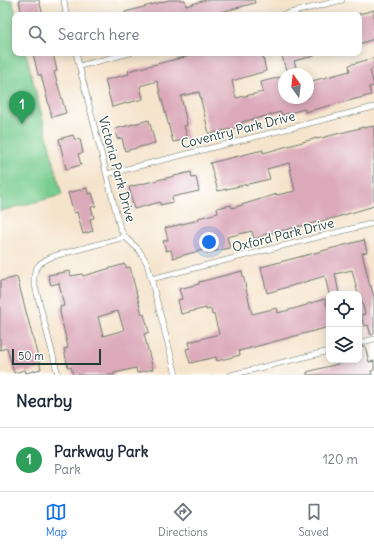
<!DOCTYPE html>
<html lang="en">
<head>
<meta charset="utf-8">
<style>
	:root { --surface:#fff; --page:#f6f6f7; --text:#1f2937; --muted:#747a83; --line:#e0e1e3; --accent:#1a73e8 }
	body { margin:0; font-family:Delius,sans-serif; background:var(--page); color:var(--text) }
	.controls { position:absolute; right:12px; bottom:12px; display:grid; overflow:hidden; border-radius:8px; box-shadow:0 2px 10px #0003 }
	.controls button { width:36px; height:36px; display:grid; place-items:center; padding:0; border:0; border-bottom:1px solid var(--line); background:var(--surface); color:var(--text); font:20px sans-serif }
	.compass { position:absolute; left:278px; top:68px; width:36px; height:36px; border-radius:50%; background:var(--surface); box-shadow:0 2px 10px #0003; rotate:346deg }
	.scale { position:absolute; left:12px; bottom:10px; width:89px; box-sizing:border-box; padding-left:4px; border:2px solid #1f3d34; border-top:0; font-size:11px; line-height:14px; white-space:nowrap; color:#1f3d34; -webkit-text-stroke:3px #fff; paint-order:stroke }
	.you { position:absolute; left:209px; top:242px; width:14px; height:14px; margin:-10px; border:3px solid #fff; border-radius:50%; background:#1a73e8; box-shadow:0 0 0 6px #1a73e833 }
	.badge { display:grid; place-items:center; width:26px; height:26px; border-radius:50%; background:var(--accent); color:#fff; font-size:13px; font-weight:700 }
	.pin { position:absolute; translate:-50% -33px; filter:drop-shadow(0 1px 2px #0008) }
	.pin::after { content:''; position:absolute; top:21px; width:14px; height:12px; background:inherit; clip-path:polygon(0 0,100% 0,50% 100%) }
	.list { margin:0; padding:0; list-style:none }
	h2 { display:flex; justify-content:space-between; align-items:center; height:52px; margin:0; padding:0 16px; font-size:17px }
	h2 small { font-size:13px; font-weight:400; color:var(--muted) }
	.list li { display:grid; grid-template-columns:26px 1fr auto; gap:12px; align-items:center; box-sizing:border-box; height:64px; padding:0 16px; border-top:1px solid var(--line) }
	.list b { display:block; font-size:15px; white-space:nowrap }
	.list p { margin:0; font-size:13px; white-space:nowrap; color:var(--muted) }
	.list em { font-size:13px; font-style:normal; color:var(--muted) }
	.icon { flex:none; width:22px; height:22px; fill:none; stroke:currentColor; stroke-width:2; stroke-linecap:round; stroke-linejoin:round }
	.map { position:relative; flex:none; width:374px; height:375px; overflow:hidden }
	.search { position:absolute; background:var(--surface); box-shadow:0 2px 10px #0003; left:12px; right:12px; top:12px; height:44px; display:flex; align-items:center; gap:10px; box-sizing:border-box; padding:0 14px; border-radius:8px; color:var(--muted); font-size:15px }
	.sheet { height:116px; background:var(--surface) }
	nav { display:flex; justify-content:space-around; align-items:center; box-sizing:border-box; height:56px; border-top:1px solid var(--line); background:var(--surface); font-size:11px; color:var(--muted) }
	nav a { display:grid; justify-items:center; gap:2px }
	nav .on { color:var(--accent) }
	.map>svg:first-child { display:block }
</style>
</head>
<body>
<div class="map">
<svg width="374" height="375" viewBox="0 0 374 375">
	<rect width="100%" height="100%" fill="#fff"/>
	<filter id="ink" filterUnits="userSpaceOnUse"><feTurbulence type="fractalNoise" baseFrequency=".025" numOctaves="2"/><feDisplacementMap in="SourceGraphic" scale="8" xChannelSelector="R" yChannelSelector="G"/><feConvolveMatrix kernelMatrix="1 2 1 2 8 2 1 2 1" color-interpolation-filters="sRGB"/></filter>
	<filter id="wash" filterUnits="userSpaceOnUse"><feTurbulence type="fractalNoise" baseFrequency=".012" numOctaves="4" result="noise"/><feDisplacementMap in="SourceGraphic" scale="16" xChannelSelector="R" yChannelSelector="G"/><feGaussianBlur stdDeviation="0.9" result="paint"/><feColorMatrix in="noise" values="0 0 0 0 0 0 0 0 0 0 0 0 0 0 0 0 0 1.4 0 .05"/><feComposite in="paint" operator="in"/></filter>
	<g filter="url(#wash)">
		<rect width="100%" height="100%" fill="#f5e4cc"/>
		<path fill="#78cc8f" stroke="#4c8462" d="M 0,0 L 12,0 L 16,15 L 15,15 L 15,53 L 26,53 L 62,195 L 0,211 Z"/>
		<g id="blocks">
			<g fill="#dba9ba" fill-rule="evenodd">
				<path d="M 19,0 L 39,0 L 43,15 L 22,15 Z"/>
				<path d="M 169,0 L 185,0 L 186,6 L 205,0 L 254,0 L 255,3 L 218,13 L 219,15 L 125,15 L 125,12 Z"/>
				<path d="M 374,10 L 374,39 L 359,44 L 359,14 Z"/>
				<path d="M 33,53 L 53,53 L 57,71 L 54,72 L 66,113 L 52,117 L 41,75 L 38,75 Z"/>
				<path d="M 193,53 L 262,53 L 266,71 L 232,81 L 236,98 L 263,92 L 261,82 L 281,77 L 284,88 L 284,98 L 308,98 L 308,82 L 350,71 L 349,65 L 374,58 L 374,69 L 370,70 L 374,86 L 369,87 L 371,95 L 305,112 L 305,109 L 282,115 L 281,112 L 242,122 L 243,126 L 209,134 L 199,92 L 181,96 L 187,125 L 184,126 L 188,139 L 173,142 L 157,81 L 140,86 L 143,99 L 112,107 L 105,80 L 129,74 L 128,71 L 189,56 L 188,54 Z"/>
				<path d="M 281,53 L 314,53 L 314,56 L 294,61 L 296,67 L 286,70 Z"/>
				<path d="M 149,120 L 155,143 L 125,151 L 122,138 L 117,139 L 115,129 Z"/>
				<path d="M 374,126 L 374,206 L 334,218 L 263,235 L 263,236 L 254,239 L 252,231 L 227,237 L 230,248 L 207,253 L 206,249 L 173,258 L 171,250 L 166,251 L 163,241 L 168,240 L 165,228 L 199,220 L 198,218 L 218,213 L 217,208 L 231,205 L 232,208 L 277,194 L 277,195 L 295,191 L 289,163 L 267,169 L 270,179 L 218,191 L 210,163 L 263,150 L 263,153 L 317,138 L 317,139 L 364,127 L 364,128 Z"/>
				<path d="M 73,135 L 75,140 L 80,139 L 83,153 L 78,154 L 81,165 L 66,169 L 59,139 Z"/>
				<path d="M 191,172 L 192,178 L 196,177 L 199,191 L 172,197 L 173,202 L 160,205 L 160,202 L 134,209 L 129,187 Z"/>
				<path d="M 87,188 L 88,194 L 92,193 L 96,206 L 91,207 L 94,218 L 90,219 L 93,231 L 83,234 L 77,212 L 74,213 L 68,193 Z"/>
				<path d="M 364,240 L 367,252 L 362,253 L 370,286 L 371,286 L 374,297 L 374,334 L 371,335 L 368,325 L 364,326 L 361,315 L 365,314 L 360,294 L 358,294 L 352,270 L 335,274 L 339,294 L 329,294 L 325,276 L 267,293 L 261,267 Z"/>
				<path d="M 125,264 L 126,268 L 130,267 L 142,315 L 144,314 L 149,332 L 144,334 L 153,369 L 137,373 L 136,368 L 114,373 L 114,375 L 73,375 L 71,367 L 68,368 L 64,349 L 68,348 L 60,312 L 60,307 L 64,306 L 59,283 L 51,285 L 48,275 L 70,271 L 71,276 L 82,274 L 83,276 ZM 118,311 L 124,330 L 103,336 L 98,317 Z"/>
				<path d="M 242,271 L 252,314 L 277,308 L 278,313 L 307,305 L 307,304 L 325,299 L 329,313 L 329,327 L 239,351 L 240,355 L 217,361 L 216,357 L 190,363 L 186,349 L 190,348 L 189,342 L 219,334 L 214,314 L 212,315 L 211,309 L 206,310 L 206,308 L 181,314 L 178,300 L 182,299 L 179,289 L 199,284 L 199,282 Z"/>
				<path d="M 17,277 L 41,369 L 26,373 L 25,370 L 14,373 L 7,348 L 0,350 L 0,281 Z"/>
				<path d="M 365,346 L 369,362 L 374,361 L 374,370 L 371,371 L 372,375 L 307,375 L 307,372 L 341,363 L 340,360 L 359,360 L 359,347 Z"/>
			</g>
		</g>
	</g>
	<g filter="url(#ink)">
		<use href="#blocks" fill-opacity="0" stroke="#6a7769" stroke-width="1"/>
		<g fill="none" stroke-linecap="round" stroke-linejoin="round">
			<defs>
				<g id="lane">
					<path d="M 64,0 L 66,15"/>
					<path d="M 282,15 L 342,0"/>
					<path d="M 76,53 L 120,228 L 125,237 L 139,250 L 147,263 L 176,375"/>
					<path d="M 79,66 L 130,53"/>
					<path d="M 107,174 L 374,107"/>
					<path d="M 151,279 L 374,223"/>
					<path d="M 359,343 L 374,339"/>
					<path d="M 58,375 L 34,282 C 33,267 41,261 54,256 L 125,237"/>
					<path d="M 231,375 L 329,351"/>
				</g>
			</defs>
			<use href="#lane" stroke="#6a7769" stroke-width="6"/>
			<use href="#lane" stroke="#fff" stroke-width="5"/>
		</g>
	</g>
	<g text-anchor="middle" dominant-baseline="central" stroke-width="3" stroke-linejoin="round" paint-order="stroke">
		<g font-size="13" fill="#1f3d34" stroke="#fff">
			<text transform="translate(238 130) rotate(-14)">Coventry Park Drive</text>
			<text transform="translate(117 169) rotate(75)">Victoria Park Drive</text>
			<text transform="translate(283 235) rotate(-14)">Oxford Park Drive</text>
		</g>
	</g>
</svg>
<div class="controls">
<button><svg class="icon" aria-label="locate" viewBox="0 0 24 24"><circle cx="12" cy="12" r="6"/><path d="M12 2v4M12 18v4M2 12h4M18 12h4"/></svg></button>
<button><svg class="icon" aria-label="layers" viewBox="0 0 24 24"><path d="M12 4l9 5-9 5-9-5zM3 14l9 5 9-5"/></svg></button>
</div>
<svg class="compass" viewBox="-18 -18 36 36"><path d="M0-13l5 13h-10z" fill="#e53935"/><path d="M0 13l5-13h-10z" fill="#747a83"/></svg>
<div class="scale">50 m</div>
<div class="you"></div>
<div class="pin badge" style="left:22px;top:124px;background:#2e9e5b">1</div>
<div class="search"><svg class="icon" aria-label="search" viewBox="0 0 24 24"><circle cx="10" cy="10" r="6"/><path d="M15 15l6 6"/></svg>Search here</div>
</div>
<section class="sheet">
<h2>Nearby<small></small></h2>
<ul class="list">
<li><span class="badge" style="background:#2e9e5b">1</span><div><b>Parkway Park</b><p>Park</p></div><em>120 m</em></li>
</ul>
</section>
<nav>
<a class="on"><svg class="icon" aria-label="map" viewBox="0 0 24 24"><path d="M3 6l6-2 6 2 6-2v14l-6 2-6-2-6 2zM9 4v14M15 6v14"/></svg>Map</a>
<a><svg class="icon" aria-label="directions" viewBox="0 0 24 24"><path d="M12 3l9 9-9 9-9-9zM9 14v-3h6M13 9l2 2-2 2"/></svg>Directions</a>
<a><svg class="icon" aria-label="saved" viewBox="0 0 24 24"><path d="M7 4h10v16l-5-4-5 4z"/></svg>Saved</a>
</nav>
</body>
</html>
